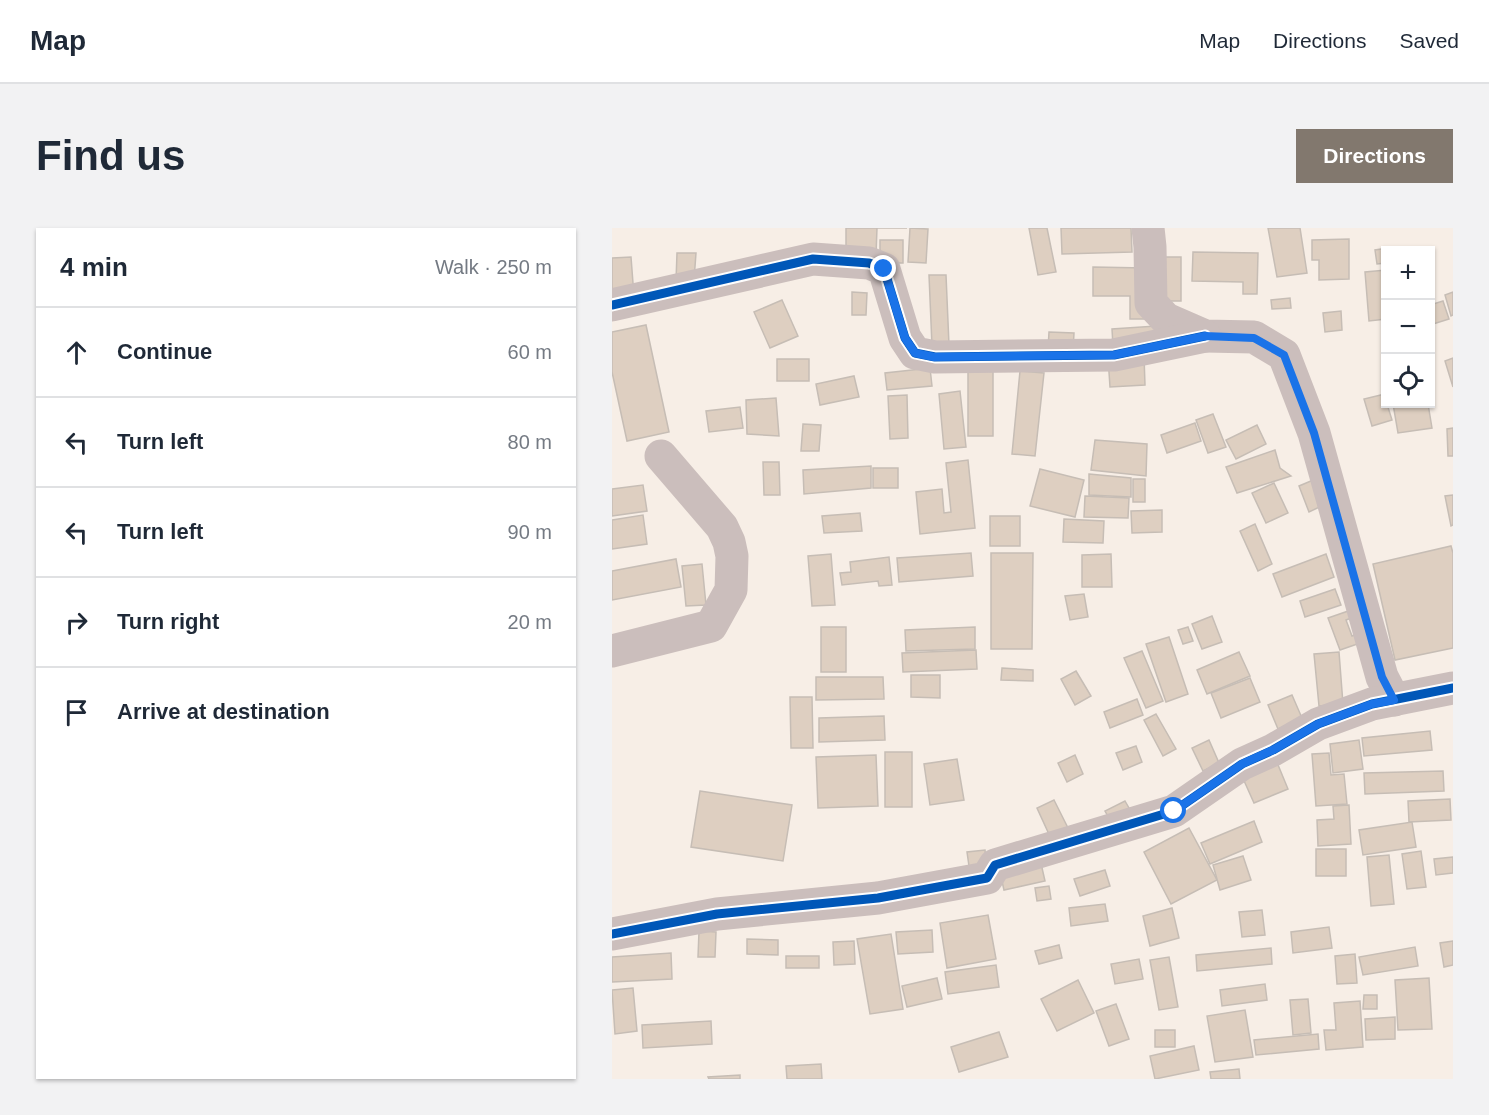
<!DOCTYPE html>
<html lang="en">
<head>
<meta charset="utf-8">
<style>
	:root { --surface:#fff; --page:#f2f2f3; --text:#1f2937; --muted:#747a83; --line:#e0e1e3; --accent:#82786e }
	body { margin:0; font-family:Helvetica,sans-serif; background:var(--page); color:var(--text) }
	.controls { position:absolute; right:18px; top:18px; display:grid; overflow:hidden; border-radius:0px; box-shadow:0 2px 4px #0004 }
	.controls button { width:54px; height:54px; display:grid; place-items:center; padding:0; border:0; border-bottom:2px solid var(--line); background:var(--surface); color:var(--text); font:30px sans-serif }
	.stop { position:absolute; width:18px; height:18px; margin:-14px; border:4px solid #1a73e8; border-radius:50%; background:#fff }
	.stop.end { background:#1a73e8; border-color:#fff; box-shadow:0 2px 6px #0008 }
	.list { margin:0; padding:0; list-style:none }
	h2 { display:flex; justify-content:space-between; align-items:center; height:78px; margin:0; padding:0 24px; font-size:26px }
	h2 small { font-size:20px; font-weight:400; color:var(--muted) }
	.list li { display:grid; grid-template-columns:39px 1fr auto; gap:18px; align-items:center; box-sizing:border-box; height:90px; padding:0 24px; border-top:2px solid var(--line) }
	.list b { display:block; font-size:22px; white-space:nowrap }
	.list em { font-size:20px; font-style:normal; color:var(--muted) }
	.icon { flex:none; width:33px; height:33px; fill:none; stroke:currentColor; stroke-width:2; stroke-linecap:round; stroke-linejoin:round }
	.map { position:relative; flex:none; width:841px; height:851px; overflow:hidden; border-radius:0px }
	header { display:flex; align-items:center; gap:36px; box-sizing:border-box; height:84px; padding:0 30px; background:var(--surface); border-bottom:2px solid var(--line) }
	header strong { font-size:28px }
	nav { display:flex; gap:33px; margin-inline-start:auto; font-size:21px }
	.intro { display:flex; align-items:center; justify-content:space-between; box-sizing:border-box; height:144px; padding:0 36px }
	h1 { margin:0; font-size:42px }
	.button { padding:15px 27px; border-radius:0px; background:var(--accent); color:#fff; font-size:21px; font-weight:700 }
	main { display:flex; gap:36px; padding:0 36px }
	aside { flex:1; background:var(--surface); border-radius:0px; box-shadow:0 2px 4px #0004 }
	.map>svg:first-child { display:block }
</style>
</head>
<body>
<header>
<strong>Map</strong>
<nav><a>Map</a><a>Directions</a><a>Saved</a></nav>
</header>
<div class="intro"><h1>Find us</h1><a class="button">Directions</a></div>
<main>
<aside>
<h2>4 min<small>Walk · 250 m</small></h2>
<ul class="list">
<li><svg class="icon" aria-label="ahead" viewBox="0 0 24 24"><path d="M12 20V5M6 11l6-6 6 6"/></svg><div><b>Continue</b></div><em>60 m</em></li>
<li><svg class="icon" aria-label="left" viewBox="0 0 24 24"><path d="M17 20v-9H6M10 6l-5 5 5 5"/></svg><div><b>Turn left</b></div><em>80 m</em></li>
<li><svg class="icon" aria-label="left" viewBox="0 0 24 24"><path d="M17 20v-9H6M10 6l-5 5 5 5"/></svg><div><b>Turn left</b></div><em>90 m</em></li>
<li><svg class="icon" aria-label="right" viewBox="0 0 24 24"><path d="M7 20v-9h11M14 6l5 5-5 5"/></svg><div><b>Turn right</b></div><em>20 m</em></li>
<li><svg class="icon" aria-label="arrive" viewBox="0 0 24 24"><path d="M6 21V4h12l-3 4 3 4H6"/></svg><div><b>Arrive at destination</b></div></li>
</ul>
</aside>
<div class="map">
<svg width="841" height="851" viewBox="0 0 841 851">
	<rect width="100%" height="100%" fill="#f7eee6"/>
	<g fill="#decfc1" stroke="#c6bdb5" stroke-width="1.5">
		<path d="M 234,0 L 295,0 L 265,0 L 264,27 L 234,27 Z"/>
		<path d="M 298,0 L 316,1 L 314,35 L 296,34 Z"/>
		<path d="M 417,0 L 435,0 L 444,44 L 426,47 Z"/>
		<path d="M 449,0 L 519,0 L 520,24 L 450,26 Z"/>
		<path d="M 656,0 L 688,0 L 695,45 L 665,49 Z"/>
		<path d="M 737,11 L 737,51 L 707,52 L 707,32 L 700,32 L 700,12 Z"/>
		<rect x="268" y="12" width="23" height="23"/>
		<path d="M 776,20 L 777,22 L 774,22 L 774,35 L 765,36 L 763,22 Z"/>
		<path d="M 581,24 L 646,25 L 645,66 L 631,66 L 631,54 L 580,53 Z"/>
		<path d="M 65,25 L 84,25 L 82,52 L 64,53 Z"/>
		<path d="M 19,29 L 22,68 L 0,69 L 0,30 Z"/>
		<path d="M 553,29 L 569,29 L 569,73 L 554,73 Z"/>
		<path d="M 481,39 L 533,40 L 532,91 L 518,91 L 518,68 L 481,68 Z"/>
		<path d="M 774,42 L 774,91 L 757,93 L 753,44 Z"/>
		<path d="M 317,47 L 334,47 L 337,117 L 320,118 Z"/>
		<path d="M 240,64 L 255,65 L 254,87 L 240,87 Z"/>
		<path d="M 841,64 L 841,87 L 839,88 L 833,67 Z"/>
		<path d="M 678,70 L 679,80 L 660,81 L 659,72 Z"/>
		<path d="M 170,72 L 186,108 L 158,120 L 142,84 Z"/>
		<path d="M 831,73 L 837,91 L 818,97 L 818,77 Z"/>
		<path d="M 729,83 L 730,102 L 713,104 L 711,85 Z"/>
		<path d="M 34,97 L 57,204 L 15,213 L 0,144 L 0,104 Z"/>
		<path d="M 544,98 L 545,115 L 501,118 L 500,101 Z"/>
		<path d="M 437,104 L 462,105 L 461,123 L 436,121 Z"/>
		<path d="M 532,128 L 533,157 L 498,159 L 496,129 Z"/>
		<path d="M 841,130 L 841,159 L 833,133 Z"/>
		<rect x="165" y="131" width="32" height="22"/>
		<path d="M 318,140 L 320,158 L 275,162 L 273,145 Z"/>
		<rect x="356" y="142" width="25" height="66"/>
		<path d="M 408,143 L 432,145 L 423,228 L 400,226 Z"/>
		<path d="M 242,148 L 247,169 L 208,177 L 204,156 Z"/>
		<path d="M 348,163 L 354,219 L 332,221 L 327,166 Z"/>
		<path d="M 773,166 L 774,176 L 775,176 L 780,192 L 760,198 L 752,171 Z"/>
		<path d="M 295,167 L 296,210 L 278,211 L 276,168 Z"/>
		<path d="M 164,170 L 167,208 L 135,206 L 134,172 Z"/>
		<path d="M 781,176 L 816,176 L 820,200 L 786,205 Z"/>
		<path d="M 128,179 L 131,200 L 97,204 L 94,183 Z"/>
		<path d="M 601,186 L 614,219 L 596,225 L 584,192 Z"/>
		<path d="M 583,195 L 589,213 L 555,225 L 549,207 Z"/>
		<path d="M 191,196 L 209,197 L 207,223 L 189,223 Z"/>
		<path d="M 645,197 L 654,216 L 624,231 L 614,212 Z"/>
		<path d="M 841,200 L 841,228 L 836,228 L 835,201 Z"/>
		<path d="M 483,212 L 535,216 L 534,248 L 479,242 Z"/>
		<path d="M 663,222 L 668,240 L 679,248 L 625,265 L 614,239 Z"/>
		<path d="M 356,232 L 363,300 L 308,306 L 304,264 L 330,261 L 332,285 L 339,284 L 334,235 Z"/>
		<path d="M 151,234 L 167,234 L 168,267 L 152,267 Z"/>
		<path d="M 259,238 L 259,260 L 192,266 L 191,242 Z"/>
		<rect x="261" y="240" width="25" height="20"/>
		<path d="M 428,241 L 472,252 L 463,289 L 418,278 Z"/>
		<path d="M 477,246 L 519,250 L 519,269 L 477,267 Z"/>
		<path d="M 706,250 L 718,274 L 697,284 L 687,258 Z"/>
		<rect x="521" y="251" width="12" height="23"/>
		<path d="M 662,255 L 676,285 L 654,295 L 640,265 Z"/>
		<path d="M 31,257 L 35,283 L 0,288 L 0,261 Z"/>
		<path d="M 841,267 L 841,297 L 839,298 L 833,268 Z"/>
		<path d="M 473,268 L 517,270 L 516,290 L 472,289 Z"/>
		<path d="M 550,282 L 550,304 L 520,305 L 519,283 Z"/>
		<path d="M 248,285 L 250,303 L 212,305 L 210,288 Z"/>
		<path d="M 31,287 L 35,316 L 0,321 L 0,292 Z"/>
		<rect x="378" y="288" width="30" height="30"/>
		<path d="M 452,291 L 492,293 L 491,315 L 451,314 Z"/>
		<path d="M 643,296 L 660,336 L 646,343 L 628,303 Z"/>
		<path d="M 839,318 L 841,325 L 841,420 L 783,432 L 761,336 Z"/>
		<path d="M 359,325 L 361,348 L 287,354 L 285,330 Z"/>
		<path d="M 379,325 L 421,325 L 420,421 L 379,421 Z"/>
		<path d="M 219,326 L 223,377 L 200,378 L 196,328 Z"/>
		<path d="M 499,326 L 500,359 L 470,359 L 470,327 Z"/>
		<path d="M 714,326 L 722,349 L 670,369 L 661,346 Z"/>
		<path d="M 277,329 L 280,357 L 267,358 L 266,353 L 230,357 L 228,345 L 239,344 L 238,334 Z"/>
		<path d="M 64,331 L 69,359 L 0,372 L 0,343 Z"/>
		<path d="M 90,336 L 94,377 L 74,378 L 70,338 Z"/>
		<path d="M 723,361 L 729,377 L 693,389 L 688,373 Z"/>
		<path d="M 472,366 L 476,389 L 458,392 L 453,368 Z"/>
		<path d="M 742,381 L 745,388 L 734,392 L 740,408 L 751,404 L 754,413 L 728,422 L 716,390 Z"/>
		<path d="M 600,388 L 610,414 L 590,421 L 580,396 Z"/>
		<rect x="209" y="399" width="25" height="45"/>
		<path d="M 363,399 L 363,421 L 294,423 L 293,402 Z"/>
		<path d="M 576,399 L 581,413 L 571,416 L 566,402 Z"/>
		<path d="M 557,409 L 576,466 L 554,474 L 534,416 Z"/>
		<path d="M 364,422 L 365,441 L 291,444 L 290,425 Z"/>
		<path d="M 530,423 L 551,473 L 534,480 L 512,430 Z"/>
		<path d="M 627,424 L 638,448 L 595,466 L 585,442 Z"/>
		<path d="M 727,424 L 731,476 L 707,478 L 702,426 Z"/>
		<path d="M 390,440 L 421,442 L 421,453 L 389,452 Z"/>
		<path d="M 464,443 L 479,468 L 463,477 L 449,451 Z"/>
		<path d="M 299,447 L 328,447 L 328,470 L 299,469 Z"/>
		<path d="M 204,449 L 271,449 L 272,471 L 204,472 Z"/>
		<path d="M 638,450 L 648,474 L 609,490 L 599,465 Z"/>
		<path d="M 680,467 L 690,490 L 666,501 L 656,477 Z"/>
		<path d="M 178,469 L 200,469 L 201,520 L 179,520 Z"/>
		<path d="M 525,471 L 531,487 L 498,500 L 492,484 Z"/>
		<path d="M 544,486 L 564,521 L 551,528 L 532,492 Z"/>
		<path d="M 272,488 L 273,512 L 207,514 L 207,490 Z"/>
		<path d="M 818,503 L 820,522 L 752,528 L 750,510 Z"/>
		<path d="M 597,512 L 607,535 L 591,543 L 580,520 Z"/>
		<path d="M 747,512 L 751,541 L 721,545 L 718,516 Z"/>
		<path d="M 524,518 L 530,534 L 511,542 L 504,525 Z"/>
		<rect x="273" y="524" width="27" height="55"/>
		<path d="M 717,525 L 719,547 L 732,546 L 735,576 L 704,578 L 700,526 Z"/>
		<path d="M 264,527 L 266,578 L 206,580 L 204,529 Z"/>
		<path d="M 463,527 L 471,546 L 455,554 L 446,535 Z"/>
		<path d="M 345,531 L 352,572 L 318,577 L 312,536 Z"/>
		<path d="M 664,532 L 676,561 L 642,575 L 629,546 Z"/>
		<path d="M 831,543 L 832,563 L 753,566 L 752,545 Z"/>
		<path d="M 88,563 L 180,577 L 171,633 L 79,619 Z"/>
		<path d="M 838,571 L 839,592 L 797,594 L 796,573 Z"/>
		<path d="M 442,572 L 459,606 L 441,615 L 425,580 Z"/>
		<path d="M 513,573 L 521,587 L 501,597 L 493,583 Z"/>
		<path d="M 737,577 L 739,616 L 706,618 L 705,592 L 722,591 L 721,578 Z"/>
		<path d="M 642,593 L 650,614 L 598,636 L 589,615 Z"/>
		<path d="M 800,594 L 804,619 L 751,627 L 747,602 Z"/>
		<path d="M 577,600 L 605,652 L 559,676 L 532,624 Z"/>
		<rect x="704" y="621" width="30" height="27"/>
		<path d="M 373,622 L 375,643 L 358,645 L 355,624 Z"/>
		<path d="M 809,623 L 814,659 L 795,661 L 790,626 Z"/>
		<path d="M 777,627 L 782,676 L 759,678 L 755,629 Z"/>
		<path d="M 631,628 L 639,652 L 608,662 L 601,637 Z"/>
		<path d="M 841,629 L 841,645 L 824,647 L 822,631 Z"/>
		<path d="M 428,631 L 433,653 L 392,662 L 387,640 Z"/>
		<path d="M 493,642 L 498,658 L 468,668 L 462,651 Z"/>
		<path d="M 437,658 L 439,671 L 425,673 L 423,660 Z"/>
		<path d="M 493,676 L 496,693 L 459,698 L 457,680 Z"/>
		<path d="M 560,680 L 567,710 L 538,718 L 531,688 Z"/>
		<path d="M 650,682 L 653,707 L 630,709 L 627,684 Z"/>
		<path d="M 376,687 L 384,731 L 335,740 L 328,695 Z"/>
		<path d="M 717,699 L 720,720 L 681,725 L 679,704 Z"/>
		<path d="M 320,702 L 321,724 L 286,726 L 284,704 Z"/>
		<path d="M 87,703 L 104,704 L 103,729 L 86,729 Z"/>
		<path d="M 279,706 L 291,781 L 258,786 L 245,711 Z"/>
		<path d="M 135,711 L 166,712 L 166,727 L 135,726 Z"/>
		<path d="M 242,713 L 243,736 L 222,737 L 221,714 Z"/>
		<path d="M 841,713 L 841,737 L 832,739 L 828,715 Z"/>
		<path d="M 447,717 L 450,730 L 427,736 L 423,723 Z"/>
		<path d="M 803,719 L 806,738 L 751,747 L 747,729 Z"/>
		<path d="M 659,720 L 660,736 L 585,743 L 584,727 Z"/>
		<path d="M 59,725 L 60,751 L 0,754 L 0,729 Z"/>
		<path d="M 743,726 L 745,755 L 725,756 L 723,728 Z"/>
		<rect x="174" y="728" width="33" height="12"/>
		<path d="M 557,729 L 566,779 L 547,782 L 538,732 Z"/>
		<path d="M 527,731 L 531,751 L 503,756 L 499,736 Z"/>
		<path d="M 384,737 L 387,759 L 336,766 L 333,744 Z"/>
		<path d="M 325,750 L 330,771 L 295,779 L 290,758 Z"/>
		<path d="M 817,750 L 820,801 L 786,802 L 783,752 Z"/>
		<path d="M 466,752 L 482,785 L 445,803 L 429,771 Z"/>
		<path d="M 653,756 L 655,772 L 610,778 L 608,762 Z"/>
		<path d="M 21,760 L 25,803 L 3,806 L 0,762 Z"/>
		<path d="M 752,767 L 765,767 L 765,781 L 751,781 Z"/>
		<path d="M 696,771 L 699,805 L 681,807 L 678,772 Z"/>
		<path d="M 748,773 L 751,819 L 714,822 L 712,802 L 724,802 L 722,775 Z"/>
		<path d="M 504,776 L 517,811 L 497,818 L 484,783 Z"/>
		<path d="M 633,782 L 641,829 L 603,834 L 595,788 Z"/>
		<path d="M 783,789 L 783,811 L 754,812 L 753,791 Z"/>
		<path d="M 99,793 L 100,816 L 31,820 L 30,797 Z"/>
		<rect x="543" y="802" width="20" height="17"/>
		<path d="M 387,804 L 396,829 L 347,844 L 339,819 Z"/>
		<path d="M 706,806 L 707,821 L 644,827 L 642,812 Z"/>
		<path d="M 582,818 L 587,842 L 543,851 L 538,828 Z"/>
		<path d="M 209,836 L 210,851 L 175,851 L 174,838 Z"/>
		<path d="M 627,841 L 628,851 L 599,851 L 598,844 Z"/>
		<path d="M 128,847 L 128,851 L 97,851 L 96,849 Z"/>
	</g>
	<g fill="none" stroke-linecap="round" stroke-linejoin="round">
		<g stroke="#cbbebc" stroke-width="33">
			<path d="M 536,0 L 538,19 L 539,75 L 554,91 L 593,108 L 642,109 L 672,127 L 702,205 L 770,449 L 782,472"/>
			<path d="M 0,77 L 201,31 L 257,35 L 272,41 L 293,110 L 303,125 L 323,129 L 502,127 L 593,108"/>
			<path d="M 0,423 L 99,398 L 119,362 L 120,328 L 117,314 L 110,299 L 49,228"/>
			<path d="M 0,706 L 105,686 L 266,670 L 375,650 L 383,637 L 562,583 L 630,536 L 661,522 L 706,496 L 760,476 L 841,460"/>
		</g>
		<defs>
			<g id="cycleway">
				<path d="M 0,77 L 201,31 L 257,35 L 272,41 L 293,110 L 303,125 L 323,129 L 502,127 L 593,108"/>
				<path d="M 0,706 L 105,686 L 266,670 L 375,650 L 383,637 L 562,583 L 630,536 L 661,522 L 706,496 L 760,476 L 841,460"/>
			</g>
		</defs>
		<use href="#cycleway" stroke="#fefefe" stroke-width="13"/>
		<use href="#cycleway" stroke="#0057b8" stroke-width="9"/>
	</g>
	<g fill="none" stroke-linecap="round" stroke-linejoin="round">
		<path stroke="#1a73e8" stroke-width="8" d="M 272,41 L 293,110 L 303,125 L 322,129 L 502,127 L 593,108 L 642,110 L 672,127 L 702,205 L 770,449 L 782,472 L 760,476 L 706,496 L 661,522 L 630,536 L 562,583"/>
	</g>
</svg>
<div class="controls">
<button>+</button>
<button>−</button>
<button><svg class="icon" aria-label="locate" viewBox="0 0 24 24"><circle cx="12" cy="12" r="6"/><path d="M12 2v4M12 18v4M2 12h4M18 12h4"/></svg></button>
</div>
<div class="stop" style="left:562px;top:583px"></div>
<div class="stop end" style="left:272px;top:41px"></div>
</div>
</main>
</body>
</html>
